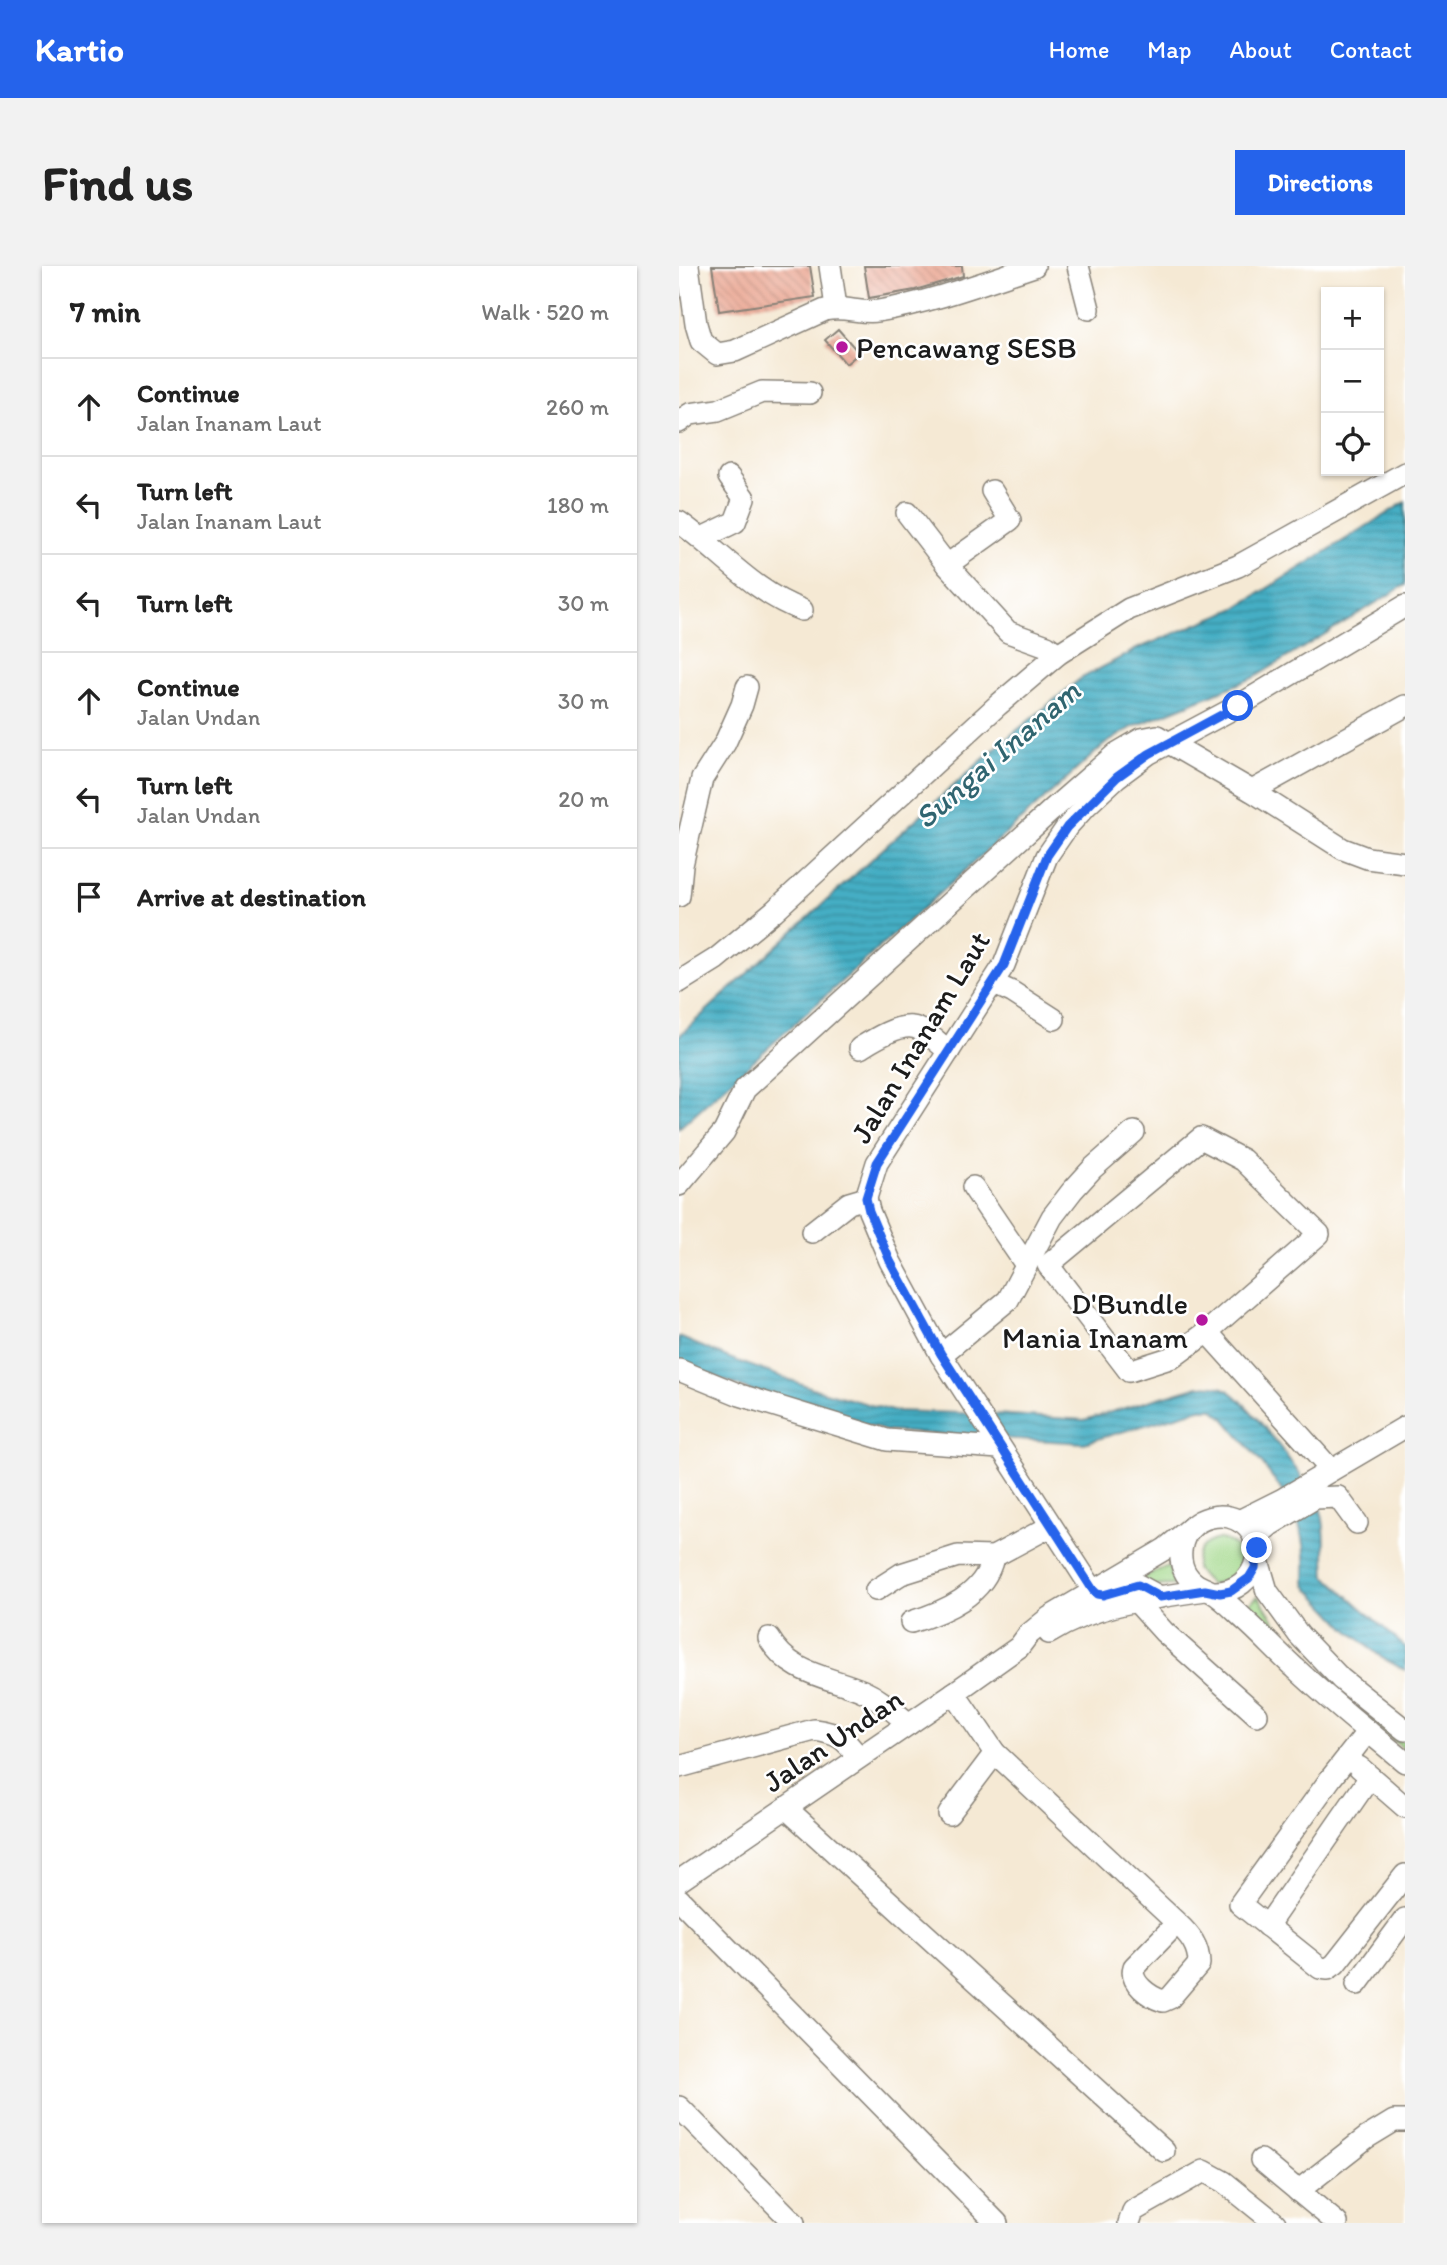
<!DOCTYPE html>
<html lang="en">
<head>
<meta charset="utf-8">
<style>
	:root { --surface:#fff; --page:#f2f2f2; --text:#222; --muted:#767676; --line:#e0e0e0; --accent:#2563eb }
	body { margin:0; font-family:Itim,sans-serif; background:var(--page); color:var(--text) }
	.controls { position:absolute; right:21px; top:21px; display:grid; overflow:hidden; border-radius:0px; box-shadow:0 2px 5px #0004 }
	.controls button { width:63px; height:63px; display:grid; place-items:center; padding:0; border:0; border-bottom:2px solid var(--line); background:var(--surface); color:var(--text); font:35px sans-serif }
	.stop { position:absolute; width:21px; height:21px; margin:-16px; border:5px solid #2563eb; border-radius:50%; background:#fff }
	.stop.end { background:#2563eb; border-color:#fff; box-shadow:0 2px 7px #0008 }
	.list { margin:0; padding:0; list-style:none }
	h2 { display:flex; justify-content:space-between; align-items:center; height:91px; margin:0; padding:0 28px; font-size:30px }
	h2 small { font-size:23px; font-weight:400; color:var(--muted) }
	.list li { display:grid; grid-template-columns:46px 1fr auto; gap:21px; align-items:center; box-sizing:border-box; height:98px; padding:0 28px; border-top:2px solid var(--line) }
	.list b { display:block; font-size:26px; white-space:nowrap }
	.list p { margin:0; font-size:23px; white-space:nowrap; color:var(--muted) }
	.list em { font-size:23px; font-style:normal; color:var(--muted) }
	.icon { flex:none; width:38px; height:38px; fill:none; stroke:currentColor; stroke-width:2; stroke-linecap:round; stroke-linejoin:round }
	.map { position:relative; flex:none; width:726px; height:1957px; overflow:hidden; border-radius:0px }
	header { display:flex; align-items:center; gap:42px; box-sizing:border-box; height:98px; padding:0 35px; background:var(--accent); color:#fff }
	header strong { font-size:33px }
	nav { display:flex; gap:38px; margin-inline-start:auto; font-size:24px }
	.intro { display:flex; align-items:center; justify-content:space-between; box-sizing:border-box; height:168px; padding:0 42px }
	h1 { margin:0; font-size:49px }
	.button { padding:18px 32px; border-radius:0px; background:var(--accent); color:#fff; font-size:24px; font-weight:700 }
	main { display:flex; gap:42px; padding:0 42px }
	aside { flex:1; background:var(--surface); border-radius:0px; box-shadow:0 2px 5px #0004 }
	.map>svg:first-child { display:block }
</style>
</head>
<body>
<header>
<strong>Kartio</strong>
<nav><a>Home</a><a>Map</a><a>About</a><a>Contact</a></nav>
</header>
<div class="intro"><h1>Find us</h1><a class="button">Directions</a></div>
<main>
<aside>
<h2>7 min<small>Walk · 520 m</small></h2>
<ul class="list">
<li><svg class="icon" aria-label="ahead" viewBox="0 0 24 24"><path d="M12 20V5M6 11l6-6 6 6"/></svg><div><b>Continue</b><p>Jalan Inanam Laut</p></div><em>260 m</em></li>
<li><svg class="icon" aria-label="left" viewBox="0 0 24 24"><path d="M17 20v-9H6M10 6l-5 5 5 5"/></svg><div><b>Turn left</b><p>Jalan Inanam Laut</p></div><em>180 m</em></li>
<li><svg class="icon" aria-label="left" viewBox="0 0 24 24"><path d="M17 20v-9H6M10 6l-5 5 5 5"/></svg><div><b>Turn left</b></div><em>30 m</em></li>
<li><svg class="icon" aria-label="ahead" viewBox="0 0 24 24"><path d="M12 20V5M6 11l6-6 6 6"/></svg><div><b>Continue</b><p>Jalan Undan</p></div><em>30 m</em></li>
<li><svg class="icon" aria-label="left" viewBox="0 0 24 24"><path d="M17 20v-9H6M10 6l-5 5 5 5"/></svg><div><b>Turn left</b><p>Jalan Undan</p></div><em>20 m</em></li>
<li><svg class="icon" aria-label="arrive" viewBox="0 0 24 24"><path d="M6 21V4h12l-3 4 3 4H6"/></svg><div><b>Arrive at destination</b></div></li>
</ul>
</aside>
<div class="map">
<svg width="726" height="1957" viewBox="0 0 726 1957">
	<defs>
		<pattern id="water-rules" width="6" height="5" patternUnits="userSpaceOnUse" patternTransform="scale(1.75)"><rect width="6" height="5" fill="#45aec4"/><path d="M0 2.5h6" fill="none" stroke="#398d9e"/></pattern>
		<pattern id="building-back-hatch" width="6" height="6" patternUnits="userSpaceOnUse" patternTransform="scale(1.75)"><rect width="6" height="6" fill="#eba995"/><path d="M-1 5l2 2M0 0l6 6M5-1l2 2" fill="none" stroke="#c99180"/></pattern>
	</defs>
	<rect width="100%" height="100%" fill="#fff"/>
	<filter id="ink" filterUnits="userSpaceOnUse"><feTurbulence type="fractalNoise" baseFrequency=".0143" numOctaves="2"/><feDisplacementMap in="SourceGraphic" scale="14" xChannelSelector="R" yChannelSelector="G"/><feConvolveMatrix kernelMatrix="1 2 1 2 8 2 1 2 1" color-interpolation-filters="sRGB"/></filter>
	<filter id="wash" filterUnits="userSpaceOnUse"><feTurbulence type="fractalNoise" baseFrequency=".00686" numOctaves="4" result="noise"/><feDisplacementMap in="SourceGraphic" scale="28" xChannelSelector="R" yChannelSelector="G"/><feGaussianBlur stdDeviation="1.57" result="paint"/><feColorMatrix in="noise" values="0 0 0 0 0 0 0 0 0 0 0 0 0 0 0 0 0 1.4 0 .05"/><feComposite in="paint" operator="in"/></filter>
	<g filter="url(#wash)">
		<rect width="100%" height="100%" fill="#f5e9d4"/>
		<g fill="#a0d788" stroke="#5e7a52" stroke-width="2">
			<path d="M 540,1273 C 560,1276 568,1293 559,1311 L 532,1319 L 517,1304 C 515,1287 523,1276 540,1273 Z"/>
			<path d="M 489,1300 L 496,1319 L 467,1320 L 429,1327 Z"/>
			<path d="M 579,1330 L 610,1376 L 636,1405 L 726,1477 L 726,1484 L 640,1414 L 587,1357 L 566,1342 Z"/>
		</g>
		<g fill="url(#water-rules)" stroke="#306570" stroke-width="2">
			<path d="M 726,236 L 726,319 L 576,411 L 454,461 L 426,478 L 0,862 L 0,770 L 206,581 L 320,479 L 401,413 L 458,383 L 557,342 Z"/>
			<path d="M 0,1071 L 50,1092 L 139,1124 L 213,1145 L 317,1148 L 405,1154 L 520,1120 C 530,1119 538,1119 547,1123 C 569,1135 634,1221 642,1245 C 648,1262 645,1292 647,1310 L 726,1381 L 726,1404 L 703,1392 L 668,1363 L 629,1322 L 626,1317 C 626,1304 627,1291 625,1278 C 617,1230 573,1186 543,1150 L 534,1143 L 521,1143 L 405,1177 L 207,1165 L 70,1124 L 0,1096 Z"/>
		</g>
		<g id="blocks">
			<g fill="url(#building-back-hatch)">
				<path d="M 33,0 L 131,0 L 136,31 L 40,45 Z"/>
				<path d="M 185,0 L 283,0 L 284,10 L 236,24 L 190,32 Z"/>
				<path d="M 159,63 L 180,87 L 167,98 L 146,74 Z"/>
			</g>
		</g>
	</g>
	<g filter="url(#ink)">
		<use href="#blocks" fill-opacity="0" stroke="#888278" stroke-width="2"/>
		<g fill="none" stroke-linecap="round" stroke-linejoin="round">
			<defs>
				<g id="minor">
					<path d="M 9,0 L 17,58 L 22,75 L 38,88 L 56,85 L 146,44 C 164,39 181,48 199,45 C 253,36 303,17 355,0"/>
					<path d="M 151,0 L 157,41"/>
					<path d="M 399,0 L 410,43"/>
					<path d="M 0,156 L 11,148 L 39,144 L 83,126 L 131,127"/>
					<path d="M 228,247 L 268,299 L 329,366 L 368,380 L 379,388"/>
					<path d="M 0,256 C 41,285 75,327 123,344"/>
					<path d="M 23,272 L 56,256 L 65,232 L 50,211"/>
					<path d="M 268,299 L 331,254 L 313,225"/>
					<path d="M 573,525 L 726,440"/>
					<path d="M 0,630 L 3,599 L 23,513 L 46,477 L 63,439 L 68,421"/>
					<path d="M 0,716 L 37,693 L 95,645 L 319,439 L 379,388 L 450,343 L 559,300 L 726,207"/>
					<path d="M 313,717 L 333,726 L 375,753"/>
					<path d="M 181,782 C 194,774 217,759 233,761 C 245,762 260,778 270,785"/>
					<path d="M 0,919 L 45,866 L 66,823 L 375,542 L 438,487 L 462,473 L 478,470 L 573,525 L 664,583 L 688,592 L 726,597"/>
					<path d="M 294,921 L 347,999"/>
					<path d="M 133,966 L 170,937 L 187,932"/>
					<path d="M 528,1066 L 640,968 L 564,894 L 522,872 L 369,999 L 450,1105 L 494,1091 L 528,1066 L 652,1204"/>
					<path d="M 262,1089 L 329,1034 L 373,951 L 393,925 L 414,902 L 455,866"/>
					<path d="M 0,1104 L 61,1129 L 208,1174 L 320,1182"/>
					<path d="M 560,1255 L 602,1234 L 726,1161"/>
					<path d="M 575,1273 L 591,1259 L 636,1232 L 659,1231 L 678,1257"/>
					<path d="M 578,1291 L 588,1325 L 620,1369 L 662,1413 L 726,1464"/>
					<path d="M 197,1324 L 222,1308 L 279,1290 L 314,1291 L 372,1260"/>
					<path d="M 414,1324 L 262,1089 L 211,995 L 190,945 L 187,932 L 198,897 L 325,699 L 368,590 L 388,561 L 408,539 L 438,511 L 469,488 L 559,440 L 726,340"/>
					<path d="M 533,1326 C 582,1329 596,1263 550,1251 C 538,1248 523,1252 514,1260 C 501,1271 498,1293 507,1308 C 514,1319 523,1321 533,1326 C 544,1332 556,1345 566,1354 C 583,1369 599,1387 616,1402 C 651,1435 689,1465 726,1496"/>
					<path d="M 425,1328 L 459,1319 L 481,1331"/>
					<path d="M 458,1336 L 485,1366 L 578,1449"/>
					<path d="M 232,1356 C 265,1346 306,1329 314,1291"/>
					<path d="M 370,1367 C 416,1338 473,1332 526,1324"/>
					<path d="M 90,1372 C 111,1409 149,1410 184,1425 C 202,1433 215,1446 230,1458"/>
					<path d="M 275,1427 L 316,1487 L 498,1657 C 511,1669 520,1680 520,1698 L 491,1732 L 484,1735 C 471,1731 450,1717 455,1701 L 498,1657"/>
					<path d="M 689,1465 L 652,1512 L 561,1638 L 641,1702 L 649,1703 L 656,1698 L 726,1609"/>
					<path d="M 0,1501 L 135,1464 C 158,1467 166,1472 179,1491"/>
					<path d="M 680,1501 L 726,1541"/>
					<path d="M 107,1542 L 485,1885"/>
					<path d="M 270,1548 L 316,1487"/>
					<path d="M 0,1615 L 275,1427 L 340,1381 L 349,1369 L 371,1351 L 486,1283 L 514,1260"/>
					<path d="M 0,1633 L 318,1957"/>
					<path d="M 588,1660 L 691,1511"/>
					<path d="M 678,1718 L 726,1653"/>
					<path d="M 0,1841 L 115,1957"/>
					<path d="M 582,1894 L 658,1957"/>
					<path d="M 619,1925 L 687,1872 L 715,1855 L 726,1855"/>
					<path d="M 450,1957 L 454,1945 L 525,1905 L 545,1916 L 596,1957"/>
				</g>
			</defs>
			<use href="#minor" stroke="#888278" stroke-width="24"/>
			<use href="#minor" stroke="#fff" stroke-width="21"/>
		</g>
	</g>
	<g fill="none" stroke-linecap="round" stroke-linejoin="round" filter="url(#ink)">
		<path stroke="#2563eb" stroke-width="9" d="M 559,440 L 470,488 L 438,511 L 388,561 L 368,590 L 325,699 L 198,897 L 187,932 L 190,945 L 211,995 L 262,1088 L 414,1324 L 418,1328 L 424,1329 L 459,1319 L 481,1331 L 526,1324 L 541,1327 L 552,1325 L 570,1312 L 576,1302 L 578,1282"/>
	</g>
	<g fill="#b5179e" stroke="#fff" stroke-width="2.5">
		<circle cx="163" cy="81" r="7"/>
		<circle cx="523" cy="1054" r="7"/>
	</g>
	<g text-anchor="middle" dominant-baseline="central" stroke-width="5" stroke-linejoin="round" paint-order="stroke">
		<g font-size="30" fill="#1c1c1c" stroke="#fff" text-anchor="start">
			<text x="177" y="81">Pencawang SESB</text>
			<text x="509" y="1037" text-anchor="end">D'Bundle<tspan x="509" dy="34">Mania Inanam</tspan></text>
		</g>
		<g font-size="30" fill="#1c1c1c" stroke="#fff">
			<text transform="translate(241 771) rotate(-59)">Jalan Inanam Laut</text>
			<text transform="translate(154 1474) rotate(-34)">Jalan Undan</text>
		</g>
		<g font-size="32" font-style="italic" fill="#306570" stroke="#fff">
			<text transform="translate(318 488) rotate(-41)">Sungai Inanam</text>
		</g>
	</g>
</svg>
<div class="controls">
<button>+</button>
<button>−</button>
<button><svg class="icon" aria-label="locate" viewBox="0 0 24 24"><circle cx="12" cy="12" r="6"/><path d="M12 2v4M12 18v4M2 12h4M18 12h4"/></svg></button>
</div>
<div class="stop" style="left:559px;top:440px"></div>
<div class="stop end" style="left:578px;top:1282px"></div>
</div>
</main>
</body>
</html>
